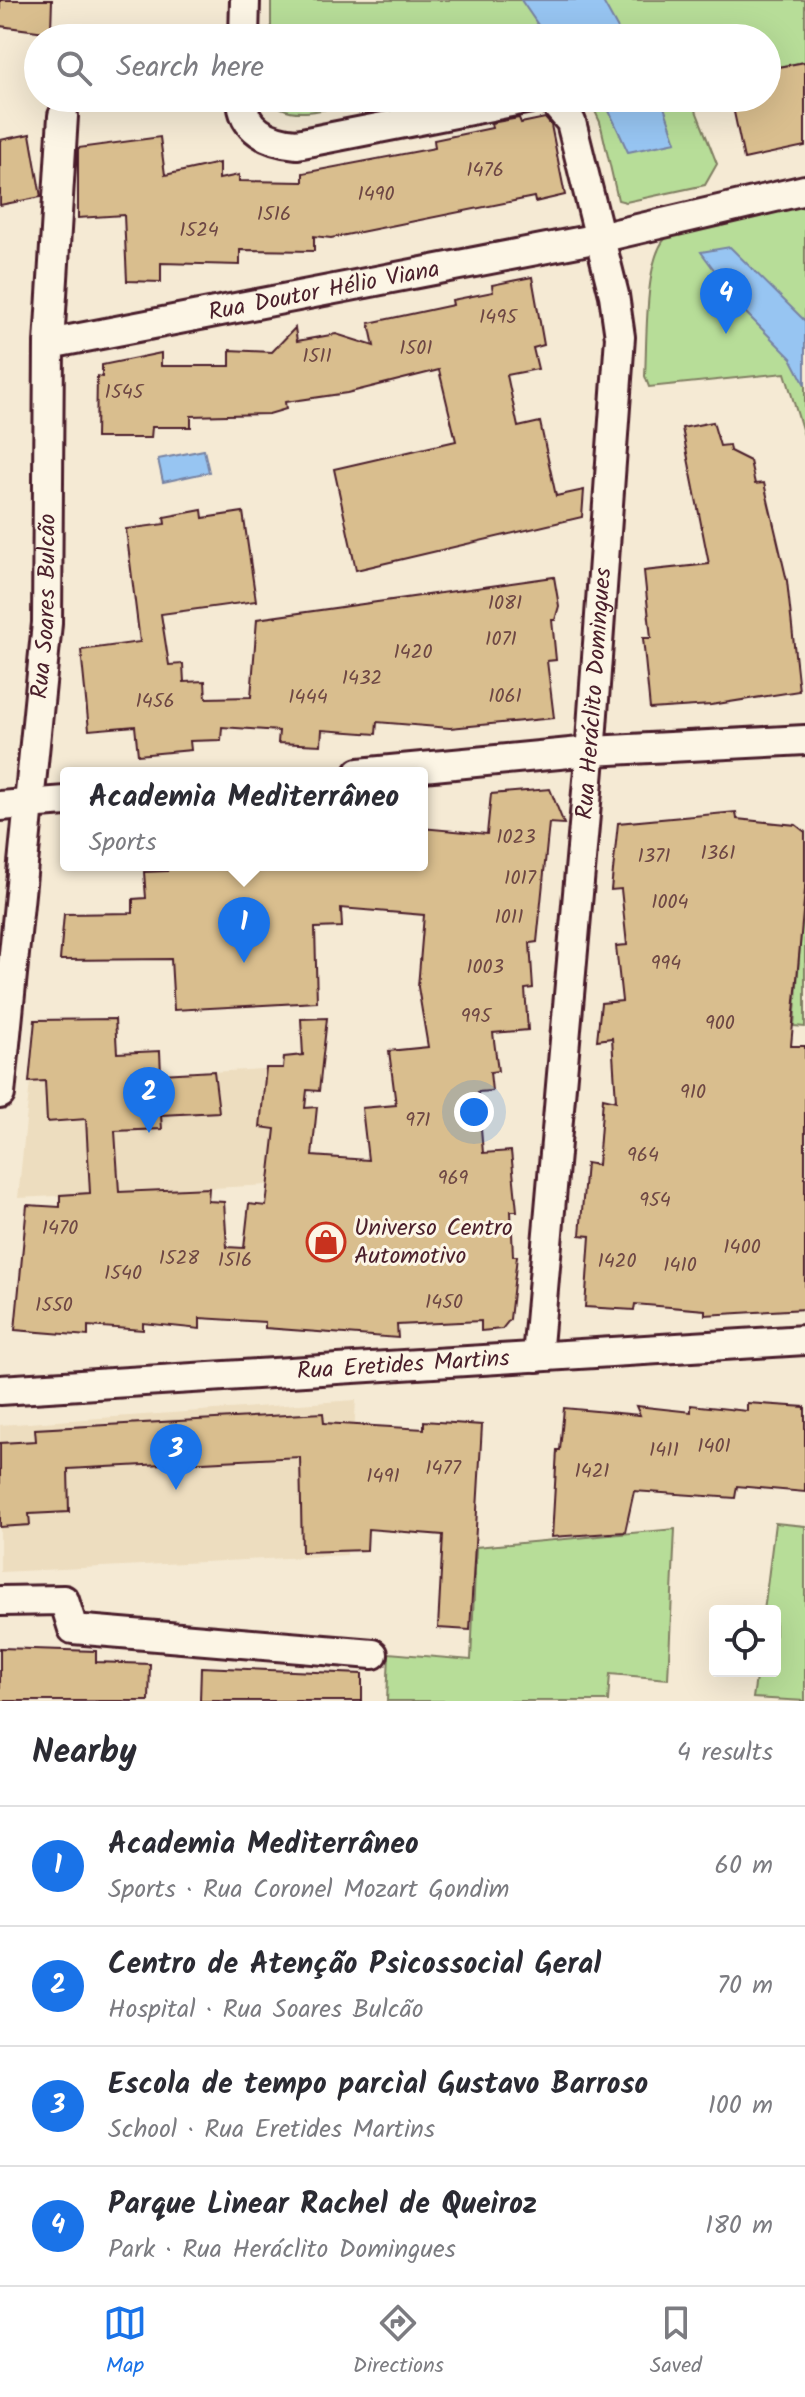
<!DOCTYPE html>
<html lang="en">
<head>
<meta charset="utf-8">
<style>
	:root { --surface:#fff; --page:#f7f7f7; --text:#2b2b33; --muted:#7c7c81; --line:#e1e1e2; --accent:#1a73e8 }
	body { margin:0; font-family:Kalam,sans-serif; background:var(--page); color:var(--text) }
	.controls { position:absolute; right:24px; bottom:24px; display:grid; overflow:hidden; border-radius:8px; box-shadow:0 8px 32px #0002 }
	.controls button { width:72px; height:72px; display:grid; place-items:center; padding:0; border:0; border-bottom:2px solid var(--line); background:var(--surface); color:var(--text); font:40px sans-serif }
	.you { position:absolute; left:474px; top:1112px; width:28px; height:28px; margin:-20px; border:6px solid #fff; border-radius:50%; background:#1a73e8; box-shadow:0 0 0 12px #1a73e833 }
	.badge { display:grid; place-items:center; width:52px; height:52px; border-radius:50%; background:var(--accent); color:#fff; font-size:26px; font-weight:700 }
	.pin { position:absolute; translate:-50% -66px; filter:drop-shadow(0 2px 4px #0008) }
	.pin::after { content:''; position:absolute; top:42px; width:28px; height:24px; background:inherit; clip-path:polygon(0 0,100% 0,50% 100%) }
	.popup { position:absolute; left:60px; top:767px; width:368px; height:104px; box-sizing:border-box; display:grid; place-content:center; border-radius:8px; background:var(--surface); filter:drop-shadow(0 2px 6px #0005); font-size:26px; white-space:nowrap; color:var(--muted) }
	.popup b { font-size:30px; color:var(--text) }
	.popup::after { content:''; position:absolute; left:50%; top:100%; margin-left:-16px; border:16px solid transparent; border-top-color:var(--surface) }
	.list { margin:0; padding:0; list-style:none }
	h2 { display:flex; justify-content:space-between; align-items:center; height:104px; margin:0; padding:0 32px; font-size:34px }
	h2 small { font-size:26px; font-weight:400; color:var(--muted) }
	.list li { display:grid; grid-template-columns:52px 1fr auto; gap:24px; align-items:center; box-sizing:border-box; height:120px; padding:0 32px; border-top:2px solid var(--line) }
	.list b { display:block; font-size:30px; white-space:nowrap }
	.list p { margin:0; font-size:26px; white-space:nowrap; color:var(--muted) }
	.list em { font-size:26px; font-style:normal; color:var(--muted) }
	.icon { flex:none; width:44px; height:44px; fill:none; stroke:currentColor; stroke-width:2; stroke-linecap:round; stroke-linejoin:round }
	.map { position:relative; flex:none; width:805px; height:1701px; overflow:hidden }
	.search { position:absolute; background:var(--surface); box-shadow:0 8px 32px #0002; left:24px; right:24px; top:24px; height:88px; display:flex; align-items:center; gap:20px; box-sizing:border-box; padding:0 28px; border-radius:44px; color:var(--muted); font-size:30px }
	.sheet { height:584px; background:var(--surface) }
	nav { display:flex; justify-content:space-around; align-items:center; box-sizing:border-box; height:112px; border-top:2px solid var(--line); background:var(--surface); font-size:22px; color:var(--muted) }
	nav a { display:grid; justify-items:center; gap:4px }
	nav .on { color:var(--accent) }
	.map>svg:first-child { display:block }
</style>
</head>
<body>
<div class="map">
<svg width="805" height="1701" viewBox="0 0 805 1701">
	<rect width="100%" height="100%" fill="#f5ead4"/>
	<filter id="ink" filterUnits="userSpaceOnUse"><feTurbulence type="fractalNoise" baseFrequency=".0125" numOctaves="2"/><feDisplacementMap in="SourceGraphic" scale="16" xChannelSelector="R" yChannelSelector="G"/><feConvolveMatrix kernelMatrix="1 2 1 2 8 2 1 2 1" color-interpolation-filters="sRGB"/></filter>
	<g filter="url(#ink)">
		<g fill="#edddbf">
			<path d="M 283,1068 L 268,1185 L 18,1198 L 30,1082 Z"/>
			<path d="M 356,1400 L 347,1555 L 0,1572 L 0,1425 Z"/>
		</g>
		<g fill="#b7dd98" stroke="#807e62" stroke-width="2">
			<path d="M 271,0 L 805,0 L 805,62 L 767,69 L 767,38 L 271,38 Z"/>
			<path d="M 271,98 L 373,98 C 346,103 286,127 271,98 Z"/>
			<path d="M 589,98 L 691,98 L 717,164 L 705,185 L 626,202 L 618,200 L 600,122 Z"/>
			<path d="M 805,202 L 805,439 L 785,373 L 649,387 L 645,376 C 647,345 644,256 667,237 C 689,218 774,208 805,202 Z"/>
			<path d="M 805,878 L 805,1027 L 794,1026 Z"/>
			<path d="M 775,1523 L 805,1526 L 805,1701 L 753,1698 L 757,1671 L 775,1671 L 775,1611 L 764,1611 Z"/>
			<path d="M 675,1529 L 668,1679 L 610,1674 L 608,1701 L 387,1701 L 389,1653 L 471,1660 L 476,1547 Z"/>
		</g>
		<g fill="#97c5f2" stroke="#7883a2" stroke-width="2">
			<path d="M 521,0 L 602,0 L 623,38 L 547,38 Z"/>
			<path d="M 603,98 L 661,98 L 676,142 L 628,152 Z"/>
			<path d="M 730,247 L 805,321 L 805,385 L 791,358 L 747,314 L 701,252 Z"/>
			<path d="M 204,450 L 209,472 L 163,482 L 158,459 Z"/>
		</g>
		<g fill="#d9be8e" stroke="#4a1f2b" stroke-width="2">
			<path d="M 0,0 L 52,0 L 51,29 L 45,32 L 0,26 Z"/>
			<path d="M 805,62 L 805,146 L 744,159 L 731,98 L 767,98 L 767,69 Z"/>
			<path d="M 519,118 L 521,123 L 545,118 L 551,125 L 565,195 L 535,202 L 534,197 L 331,238 L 314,236 L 314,251 L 240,250 L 240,265 L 161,263 L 161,282 L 127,281 L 124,215 L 78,218 L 78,148 L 160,137 L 165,175 L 219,163 L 219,179 L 239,175 L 239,181 L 303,182 L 303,173 L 435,148 L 434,140 L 492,128 L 491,123 Z"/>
			<path d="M 30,134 L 41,197 L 0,205 L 0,140 Z"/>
			<path d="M 532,277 L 544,345 L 533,348 L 538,369 L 507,375 L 518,427 L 540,422 L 556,496 L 584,490 L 582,517 L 356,570 L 334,469 L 456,441 L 439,370 L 347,393 L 285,402 L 286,409 L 269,414 L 191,416 L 191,427 L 152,427 L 151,438 L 96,438 L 97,376 L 102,377 L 102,365 L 161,353 L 161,366 L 230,366 L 230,350 L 272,352 L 295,328 L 297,341 L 336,334 L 374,346 L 369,323 L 453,305 L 452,300 L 493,292 L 492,285 Z"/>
			<path d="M 713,422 L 720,446 L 729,445 L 730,451 L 750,461 L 755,484 L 764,483 L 787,581 L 799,691 L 711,705 L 650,709 L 643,638 L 651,638 L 644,571 L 709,564 L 682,428 Z"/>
			<path d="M 202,510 L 203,518 L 243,512 L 256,601 L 161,614 L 169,665 L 183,664 L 184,682 L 205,681 L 206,698 L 251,697 L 257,619 L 554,577 L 559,606 L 555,620 L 552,620 L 556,660 L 547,661 L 554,718 L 450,728 L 377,722 L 376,734 L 322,730 L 321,745 L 278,743 L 279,731 L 222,727 L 221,740 L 190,741 L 191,750 L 138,755 L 135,726 L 89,730 L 81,650 L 140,642 L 126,529 L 165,524 L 164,517 Z"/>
			<path d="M 550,789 L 564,824 L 549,823 L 537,942 L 530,943 L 533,988 L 525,989 L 528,1030 L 493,1033 L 498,1071 L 490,1072 L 492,1091 L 478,1092 L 483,1153 L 511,1151 L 517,1211 L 511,1211 L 513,1256 L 517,1256 L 510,1319 L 502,1329 L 481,1331 L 481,1321 L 397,1325 L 398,1338 L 265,1328 L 265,1322 L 200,1318 L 200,1329 L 143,1323 L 143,1330 L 88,1326 L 88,1336 L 15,1330 L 27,1205 L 60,1207 L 60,1195 L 90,1193 L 86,1119 L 47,1122 L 45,1081 L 29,1082 L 35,1020 L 115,1019 L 117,1053 L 160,1051 L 161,1074 L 214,1071 L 219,1112 L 161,1115 L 162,1129 L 115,1131 L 119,1192 L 209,1188 L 208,1201 L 224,1202 L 227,1247 L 244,1248 L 249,1204 L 266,1206 L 275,1129 L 260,1127 L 266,1068 L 283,1068 L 284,1057 L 303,1055 L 301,1019 L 327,1018 L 319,1091 L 307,1090 L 305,1108 L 317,1107 L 312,1156 L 368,1160 L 362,1108 L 396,1105 L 389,1051 L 428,1047 L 418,987 L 424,915 L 341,908 L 342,927 L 315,928 L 317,1002 L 174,1010 L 171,959 L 60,960 L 64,914 L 133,913 L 133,899 L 146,898 L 144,872 L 167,871 L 166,865 L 422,865 L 422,828 L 487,834 L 491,794 Z"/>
			<path d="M 736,812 L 737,819 L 796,825 L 805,832 L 805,889 L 791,1046 L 805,1046 L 805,1309 L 705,1315 L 705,1310 L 635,1304 L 634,1310 L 585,1307 L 590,1236 L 580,1235 L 586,1163 L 598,1165 L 603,1098 L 616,1101 L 612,1038 L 597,1040 L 601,1003 L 622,1001 L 616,946 L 627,945 L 621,889 L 611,890 L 618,823 Z"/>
			<path d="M 747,1403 L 805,1407 L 805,1492 L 737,1486 L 735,1498 L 634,1491 L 625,1532 L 552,1537 L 557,1450 L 560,1450 L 564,1408 L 640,1415 L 636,1406 L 691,1412 L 691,1405 L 747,1411 Z"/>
			<path d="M 323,1413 L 324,1423 L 424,1429 L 424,1421 L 482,1425 L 470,1630 L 438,1628 L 443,1535 L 368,1529 L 367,1550 L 302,1552 L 300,1457 L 68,1469 L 69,1512 L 29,1514 L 30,1525 L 0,1527 L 0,1443 L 36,1441 L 35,1429 Z"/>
			<path d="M 0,1648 L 96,1651 L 96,1662 L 150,1664 L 149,1701 L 0,1701 Z"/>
			<path d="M 201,1667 L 362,1674 L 362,1701 L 200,1701 Z"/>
		</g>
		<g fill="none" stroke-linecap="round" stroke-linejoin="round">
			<defs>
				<g id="street">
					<path d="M 244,38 L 245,0"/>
					<path d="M 242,98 C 242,130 270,142 297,144 L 531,98"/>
					<path id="s1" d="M 49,344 L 599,238 L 805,190"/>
					<path d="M 359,773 L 591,751 L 805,740"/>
					<path d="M 0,806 L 66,801"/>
					<path id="s2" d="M 0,1094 L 47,623 L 49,344 L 63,116"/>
					<path id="s3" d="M 537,1357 L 589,769 L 620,337 L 614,295 L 571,122 L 552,100 L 543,98"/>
					<path id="s4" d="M 0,1390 L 805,1340"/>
					<path d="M 0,1601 L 64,1600 L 73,1629 L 373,1654"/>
				</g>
			</defs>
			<use href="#street" stroke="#4a1f2b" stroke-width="34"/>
			<use href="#street" stroke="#fcf5e5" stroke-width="28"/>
		</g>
	</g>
	<defs>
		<symbol id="shop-ring" viewBox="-11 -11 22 22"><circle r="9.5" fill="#fcf5e5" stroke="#c8321e" stroke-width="1.5"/><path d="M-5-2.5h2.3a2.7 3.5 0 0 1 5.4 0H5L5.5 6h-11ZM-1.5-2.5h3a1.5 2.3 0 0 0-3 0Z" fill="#c8321e"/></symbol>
	</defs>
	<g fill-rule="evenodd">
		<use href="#shop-ring" x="304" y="1220" width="44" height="44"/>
	</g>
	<g text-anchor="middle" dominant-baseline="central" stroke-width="6" stroke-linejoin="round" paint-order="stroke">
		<g font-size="20" fill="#6e4744">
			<text x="485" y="171">1476</text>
			<text x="376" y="195">1490</text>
			<text x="274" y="215">1516</text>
			<text x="199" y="231">1524</text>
			<text x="498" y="318">1495</text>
			<text x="416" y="349">1501</text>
			<text x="317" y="357">1511</text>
			<text x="124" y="393">1545</text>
			<text x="505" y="604">1081</text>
			<text x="501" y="640">1071</text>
			<text x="413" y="653">1420</text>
			<text x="362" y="679">1432</text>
			<text x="505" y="697">1061</text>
			<text x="308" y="698">1444</text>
			<text x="155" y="702">1456</text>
			<text x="516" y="838">1023</text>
			<text x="718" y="854">1361</text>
			<text x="654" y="857">1371</text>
			<text x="520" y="879">1017</text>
			<text x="670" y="903">1004</text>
			<text x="509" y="918">1011</text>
			<text x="666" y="964">994</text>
			<text x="485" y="968">1003</text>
			<text x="476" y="1017">995</text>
			<text x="720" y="1024">900</text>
			<text x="693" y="1093">910</text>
			<text x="418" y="1121">971</text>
			<text x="643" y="1156">964</text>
			<text x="453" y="1179">969</text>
			<text x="655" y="1201">954</text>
			<text x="60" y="1229">1470</text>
			<text x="742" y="1248">1400</text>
			<text x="179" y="1259">1528</text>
			<text x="235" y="1261">1516</text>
			<text x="617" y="1262">1420</text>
			<text x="680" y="1266">1410</text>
			<text x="123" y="1274">1540</text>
			<text x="444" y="1303">1450</text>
			<text x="54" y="1306">1550</text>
			<text x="714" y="1447">1401</text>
			<text x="664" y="1451">1411</text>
			<text x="443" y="1469">1477</text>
			<text x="592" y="1472">1421</text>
			<text x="383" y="1477">1491</text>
		</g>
		<g font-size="24" fill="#4a1f2b" stroke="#fcf5e5">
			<text stroke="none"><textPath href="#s1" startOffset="280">Rua Doutor Hélio Viana</textPath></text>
			<text stroke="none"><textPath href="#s2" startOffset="490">Rua Soares Bulcão</textPath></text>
			<text stroke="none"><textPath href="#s3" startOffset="666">Rua Heráclito Domingues</textPath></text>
			<text stroke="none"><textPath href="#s4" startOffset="404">Rua Eretides Martins</textPath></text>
		</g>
		<g font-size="24" fill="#4a1f2b" stroke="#fcf5e5" text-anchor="start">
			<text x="354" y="1228">Universo Centro<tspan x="354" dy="28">Automotivo</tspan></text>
		</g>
	</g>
</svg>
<div class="controls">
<button><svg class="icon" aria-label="locate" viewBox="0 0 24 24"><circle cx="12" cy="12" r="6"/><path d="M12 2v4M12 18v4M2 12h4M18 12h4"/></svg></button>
</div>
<div class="you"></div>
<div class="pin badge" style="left:244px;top:963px">1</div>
<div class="popup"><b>Academia Mediterrâneo</b>Sports</div>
<div class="pin badge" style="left:149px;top:1133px">2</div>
<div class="pin badge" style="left:176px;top:1490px">3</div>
<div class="pin badge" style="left:726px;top:334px">4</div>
<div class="search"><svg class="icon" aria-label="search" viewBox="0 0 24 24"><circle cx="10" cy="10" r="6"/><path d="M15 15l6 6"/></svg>Search here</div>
</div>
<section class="sheet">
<h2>Nearby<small>4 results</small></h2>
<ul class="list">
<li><span class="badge">1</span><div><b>Academia Mediterrâneo</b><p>Sports · Rua Coronel Mozart Gondim</p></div><em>60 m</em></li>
<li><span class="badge">2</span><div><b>Centro de Atenção Psicossocial Geral</b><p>Hospital · Rua Soares Bulcão</p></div><em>70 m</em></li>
<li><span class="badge">3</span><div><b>Escola de tempo parcial Gustavo Barroso</b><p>School · Rua Eretides Martins</p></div><em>100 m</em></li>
<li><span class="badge">4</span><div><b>Parque Linear Rachel de Queiroz</b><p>Park · Rua Heráclito Domingues</p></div><em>180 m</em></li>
</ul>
</section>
<nav>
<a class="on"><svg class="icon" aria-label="map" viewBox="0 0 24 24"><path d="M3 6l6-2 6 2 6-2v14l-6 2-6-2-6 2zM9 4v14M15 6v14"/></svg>Map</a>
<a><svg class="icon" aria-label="directions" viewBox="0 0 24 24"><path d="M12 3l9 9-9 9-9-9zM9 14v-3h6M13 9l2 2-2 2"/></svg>Directions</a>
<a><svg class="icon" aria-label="saved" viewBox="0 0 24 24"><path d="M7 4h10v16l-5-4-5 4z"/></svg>Saved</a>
</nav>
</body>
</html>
